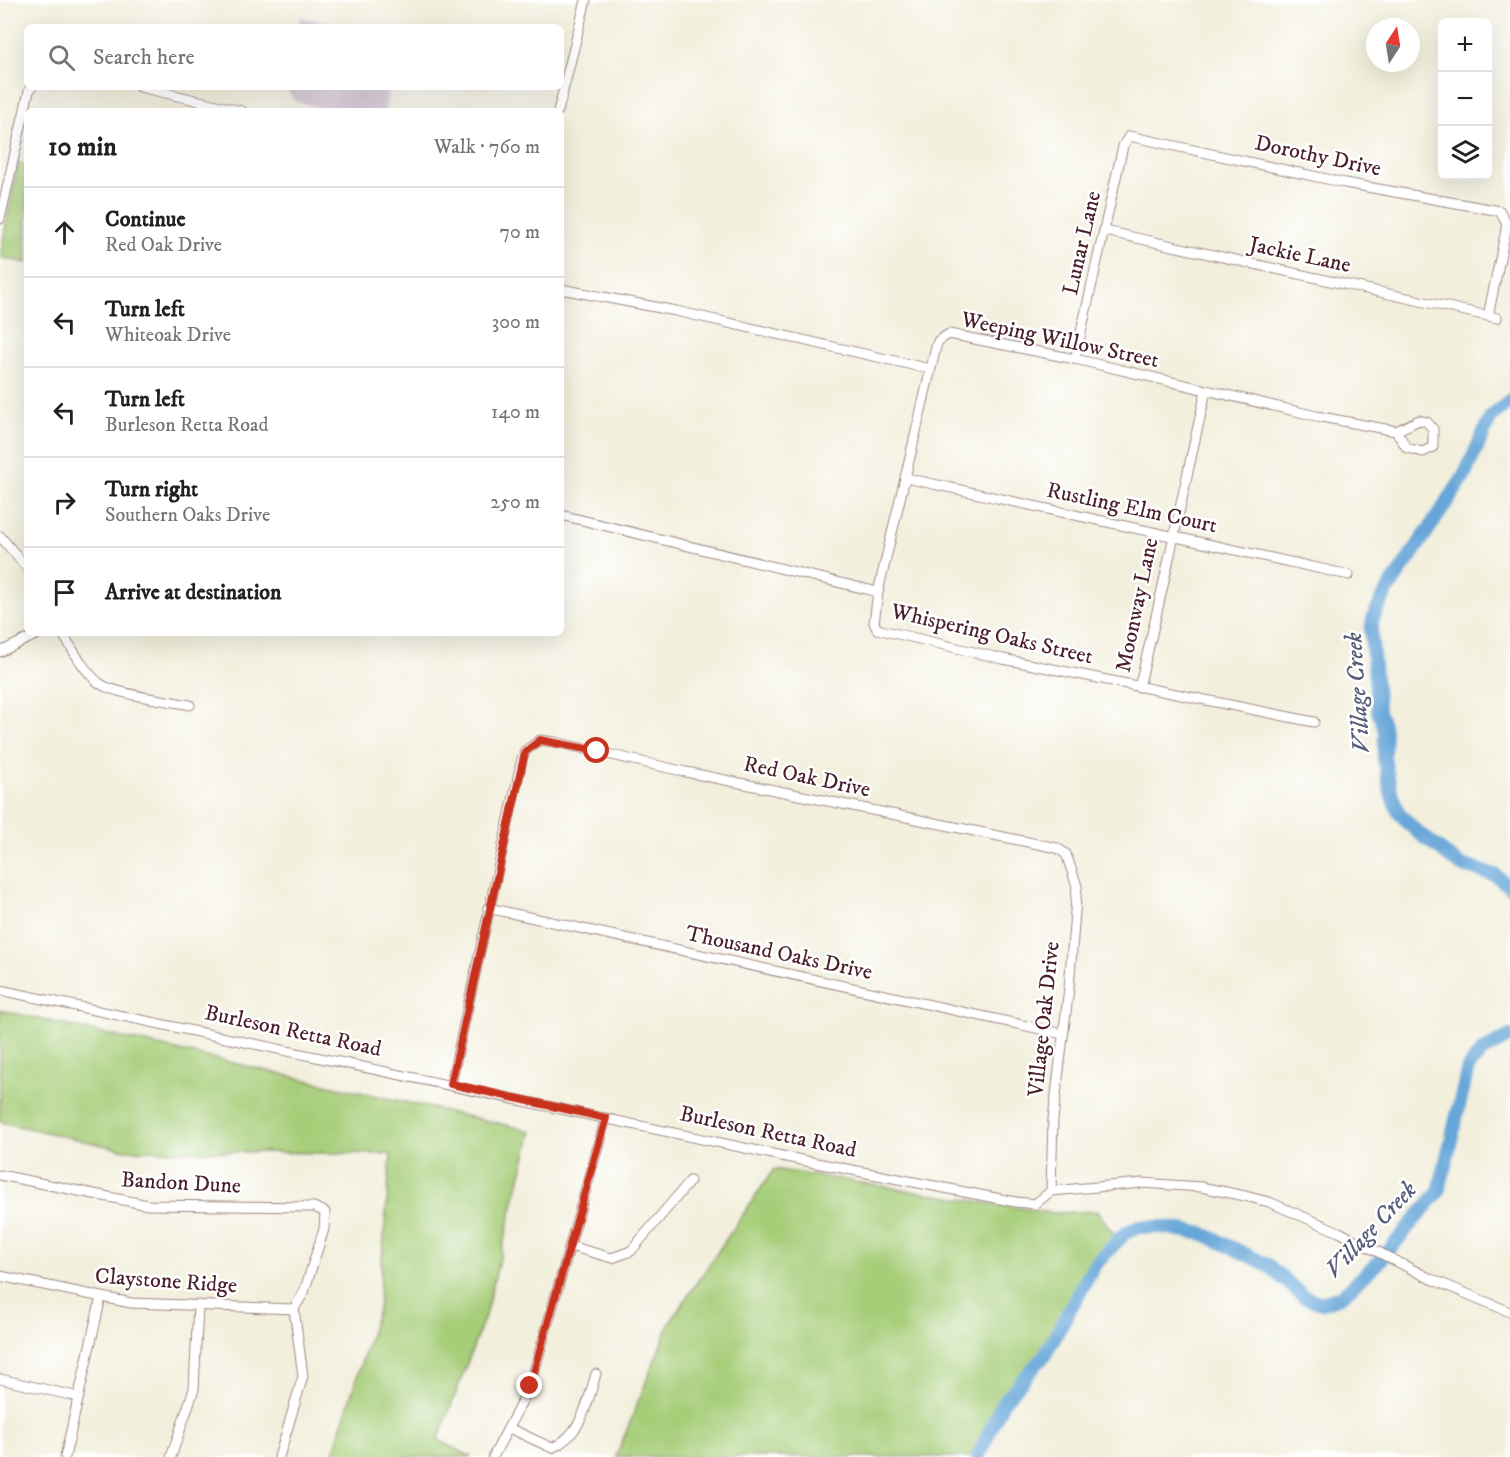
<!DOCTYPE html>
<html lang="en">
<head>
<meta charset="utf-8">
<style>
	:root { --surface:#fff; --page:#f2f2f2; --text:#202124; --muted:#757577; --line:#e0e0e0 }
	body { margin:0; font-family:"IM FELL DW Pica",serif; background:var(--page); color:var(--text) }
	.controls { position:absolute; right:18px; top:18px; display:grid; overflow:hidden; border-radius:9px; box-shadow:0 6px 24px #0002 }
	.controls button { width:54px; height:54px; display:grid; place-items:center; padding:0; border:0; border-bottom:2px solid var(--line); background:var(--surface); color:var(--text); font:30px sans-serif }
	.compass { position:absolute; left:1366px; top:18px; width:54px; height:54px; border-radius:50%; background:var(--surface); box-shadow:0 6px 24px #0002; rotate:12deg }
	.stop { position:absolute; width:18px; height:18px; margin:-14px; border:4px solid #c8321e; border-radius:50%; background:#fff }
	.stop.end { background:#c8321e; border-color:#fff; box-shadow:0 2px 6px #0008 }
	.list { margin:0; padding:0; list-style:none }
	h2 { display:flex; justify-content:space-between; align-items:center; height:78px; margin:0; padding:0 24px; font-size:26px }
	h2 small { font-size:20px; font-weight:400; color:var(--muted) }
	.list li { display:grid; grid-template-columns:39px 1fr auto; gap:18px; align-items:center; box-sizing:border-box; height:90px; padding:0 24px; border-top:2px solid var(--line) }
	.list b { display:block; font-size:22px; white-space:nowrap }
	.list p { margin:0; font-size:20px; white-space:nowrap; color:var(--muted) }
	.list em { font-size:20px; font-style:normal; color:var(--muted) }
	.icon { flex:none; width:33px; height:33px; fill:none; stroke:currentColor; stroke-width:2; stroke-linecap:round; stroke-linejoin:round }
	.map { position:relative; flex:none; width:1510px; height:1457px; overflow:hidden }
	.search { position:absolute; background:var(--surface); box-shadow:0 6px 24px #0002; left:24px; top:24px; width:540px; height:66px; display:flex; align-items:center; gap:15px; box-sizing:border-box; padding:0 21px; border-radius:9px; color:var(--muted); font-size:22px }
	.panel { position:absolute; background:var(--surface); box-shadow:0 6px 24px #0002; left:24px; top:108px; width:540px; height:528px; border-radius:9px }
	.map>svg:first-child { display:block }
</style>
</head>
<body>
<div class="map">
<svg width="1510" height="1457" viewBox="0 0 1510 1457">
	<rect width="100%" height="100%" fill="#fff"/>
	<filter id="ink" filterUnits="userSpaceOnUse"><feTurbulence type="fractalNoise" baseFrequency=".0167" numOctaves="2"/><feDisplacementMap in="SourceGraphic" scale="12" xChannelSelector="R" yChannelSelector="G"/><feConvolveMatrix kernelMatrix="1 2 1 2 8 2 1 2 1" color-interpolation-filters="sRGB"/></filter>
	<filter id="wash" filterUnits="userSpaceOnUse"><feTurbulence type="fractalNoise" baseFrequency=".008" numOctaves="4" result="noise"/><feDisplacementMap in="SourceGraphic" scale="24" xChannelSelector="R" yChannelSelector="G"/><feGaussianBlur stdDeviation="1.35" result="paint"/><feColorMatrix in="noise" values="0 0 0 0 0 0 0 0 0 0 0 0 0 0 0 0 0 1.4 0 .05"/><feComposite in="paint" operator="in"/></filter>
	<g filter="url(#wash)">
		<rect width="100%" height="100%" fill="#f2efdc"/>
		<g fill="#cfbdce">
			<path d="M 300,17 L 356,27 L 298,27 Z"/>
			<path d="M 389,87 L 385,111 L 337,111 L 296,102 L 285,88 Z"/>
		</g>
		<g fill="#a6cd78" stroke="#787652" stroke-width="1.5">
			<path d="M 18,163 L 27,165 L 27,263 L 0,257 Z"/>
			<path d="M 0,1010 L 532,1131 L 485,1316 L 438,1440 L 472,1457 L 332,1457 L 378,1309 L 391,1154 L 125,1150 L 0,1122 Z"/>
			<path d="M 774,1169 L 1051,1213 L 1097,1211 L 1118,1240 L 1094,1266 L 1044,1356 L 1003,1402 L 978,1457 L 616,1457 L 670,1322 Z"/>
		</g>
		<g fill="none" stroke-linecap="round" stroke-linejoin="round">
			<g stroke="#66a6d9" stroke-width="14">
				<path d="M 1510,401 L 1491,417 L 1463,478 L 1384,596 L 1373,618 L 1371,631 L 1378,711 L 1385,731 L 1384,758 L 1392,796 L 1399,813 L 1415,830 L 1460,865 L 1495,875 L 1510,887"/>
				<path d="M 978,1457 L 1003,1402 L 1044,1356 L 1094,1266 L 1124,1234 L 1138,1227 L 1162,1227 L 1204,1234 L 1268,1265 L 1304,1297 L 1322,1303 L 1340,1297 L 1380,1261 L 1439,1191 L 1468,1068 L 1481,1052 L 1510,1036"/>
			</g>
		</g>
	</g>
	<g filter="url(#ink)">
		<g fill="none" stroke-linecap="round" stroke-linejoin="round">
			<defs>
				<g id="minor">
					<path d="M 140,87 L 242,111"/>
					<path d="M 558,111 L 586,0"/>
					<path d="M 0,219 L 29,91 L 32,87"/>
					<path d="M 1105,231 L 1497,318"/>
					<path d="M 561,289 L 676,311 L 930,369"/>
					<path d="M 1075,359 L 1123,146 L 1129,136 L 1345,183 L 1500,211 L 1507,225 L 1488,316"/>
					<path d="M 906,478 L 1349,575"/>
					<path d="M 561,515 L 878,592"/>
					<path d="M 0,536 L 27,568"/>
					<path d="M 62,633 C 73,649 83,670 99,683 C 113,694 170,701 190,705"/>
					<path d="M 0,652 L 40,633"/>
					<path d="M 1139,687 C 1164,589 1183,490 1206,391"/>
					<path d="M 1314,722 L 1003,659 L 877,629 L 874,623 L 878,592 L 936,347 L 938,341 L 949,334 L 1075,359 L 1316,416 L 1396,431 L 1419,420 L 1427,422 L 1433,429 L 1433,447 L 1423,452 L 1407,448 L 1396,431"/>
					<path d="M 488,908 L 1063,1034"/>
					<path d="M 0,990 L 796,1159 L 1016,1202 L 1035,1204 L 1051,1191 L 1142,1183 L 1201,1187 L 1245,1196 L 1269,1202 L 1339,1232 L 1429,1278 L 1510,1312"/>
					<path d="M 451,1084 L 522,759 L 525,751 L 540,740 L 555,742 L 686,772 L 1057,848 L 1066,854 L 1077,886 L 1069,988 L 1053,1119 L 1051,1191"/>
					<path d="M 0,1175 L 148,1205 L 314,1207 L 325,1212 L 324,1229 L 304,1292 L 294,1309 L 303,1376 L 279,1457"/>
					<path d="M 570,1246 L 612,1258 L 631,1251 L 690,1181"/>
					<path d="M 0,1276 L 131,1303 L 294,1309"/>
					<path d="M 0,1379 L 79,1397"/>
					<path d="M 509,1428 L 552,1448 C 582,1434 587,1404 596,1374"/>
					<path d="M 65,1457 L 101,1297"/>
					<path d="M 171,1457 L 194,1389 L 198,1305"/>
					<path d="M 493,1457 L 530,1386 L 606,1118"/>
				</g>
			</defs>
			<use href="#minor" stroke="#9e8784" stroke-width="11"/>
			<use href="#minor" stroke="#fff" stroke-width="9"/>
		</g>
	</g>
	<g fill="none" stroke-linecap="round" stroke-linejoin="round" filter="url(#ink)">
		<path stroke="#c8321e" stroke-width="8" d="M 530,1386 L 606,1118 L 451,1084 L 525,752 L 540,740 L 597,751"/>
	</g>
	<g text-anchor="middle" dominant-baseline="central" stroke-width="5" stroke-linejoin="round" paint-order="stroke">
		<g font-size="22" fill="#4a1f2b" stroke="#fff">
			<text transform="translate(1318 156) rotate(12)">Dorothy Drive</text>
			<text transform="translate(1082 243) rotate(-77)">Lunar Lane</text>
			<text transform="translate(1300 255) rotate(12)">Jackie Lane</text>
			<text transform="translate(1060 340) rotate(12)">Weeping Willow Street</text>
			<text transform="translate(1132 508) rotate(12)">Rustling Elm Court</text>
			<text transform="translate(1137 605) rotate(-78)">Moonway Lane</text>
			<text transform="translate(992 634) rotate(13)">Whispering Oaks Street</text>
			<text transform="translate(807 777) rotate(12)">Red Oak Drive</text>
			<text transform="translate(779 953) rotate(12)">Thousand Oaks Drive</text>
			<text transform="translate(1044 1019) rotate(-84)">Village Oak Drive</text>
			<text transform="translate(293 1031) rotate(12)">Burleson Retta Road</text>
			<text transform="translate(768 1132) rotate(12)">Burleson Retta Road</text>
			<text transform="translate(181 1183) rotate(3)">Bandon Dune</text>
			<text transform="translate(166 1281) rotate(4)">Claystone Ridge</text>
		</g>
		<g font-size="24" font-style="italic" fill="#575c79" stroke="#fff">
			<text transform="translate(1358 693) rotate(-94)">Village Creek</text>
			<text transform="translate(1371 1230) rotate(-47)">Village Creek</text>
		</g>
	</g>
</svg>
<div class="controls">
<button>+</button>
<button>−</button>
<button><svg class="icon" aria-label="layers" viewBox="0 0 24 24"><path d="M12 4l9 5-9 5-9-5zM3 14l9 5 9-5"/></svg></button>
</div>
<svg class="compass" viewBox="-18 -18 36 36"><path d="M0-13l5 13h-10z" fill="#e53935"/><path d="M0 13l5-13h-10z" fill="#757577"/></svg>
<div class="stop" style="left:597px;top:751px"></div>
<div class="stop end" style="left:530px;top:1386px"></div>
<div class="search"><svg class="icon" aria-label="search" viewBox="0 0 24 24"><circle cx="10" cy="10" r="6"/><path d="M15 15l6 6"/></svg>Search here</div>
<section class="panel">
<h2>10 min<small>Walk · 760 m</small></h2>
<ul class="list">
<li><svg class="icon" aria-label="ahead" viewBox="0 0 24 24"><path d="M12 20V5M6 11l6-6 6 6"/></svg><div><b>Continue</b><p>Red Oak Drive</p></div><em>70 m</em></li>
<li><svg class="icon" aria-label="left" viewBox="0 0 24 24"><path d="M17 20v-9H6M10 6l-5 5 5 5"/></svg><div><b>Turn left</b><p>Whiteoak Drive</p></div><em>300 m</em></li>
<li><svg class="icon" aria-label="left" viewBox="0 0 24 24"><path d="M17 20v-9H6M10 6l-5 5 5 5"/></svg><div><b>Turn left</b><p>Burleson Retta Road</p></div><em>140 m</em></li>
<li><svg class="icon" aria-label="right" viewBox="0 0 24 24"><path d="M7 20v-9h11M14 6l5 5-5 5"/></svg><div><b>Turn right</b><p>Southern Oaks Drive</p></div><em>250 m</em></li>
<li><svg class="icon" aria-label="arrive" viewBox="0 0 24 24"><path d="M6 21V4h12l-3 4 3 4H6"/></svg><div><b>Arrive at destination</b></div></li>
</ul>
</section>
</div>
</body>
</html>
